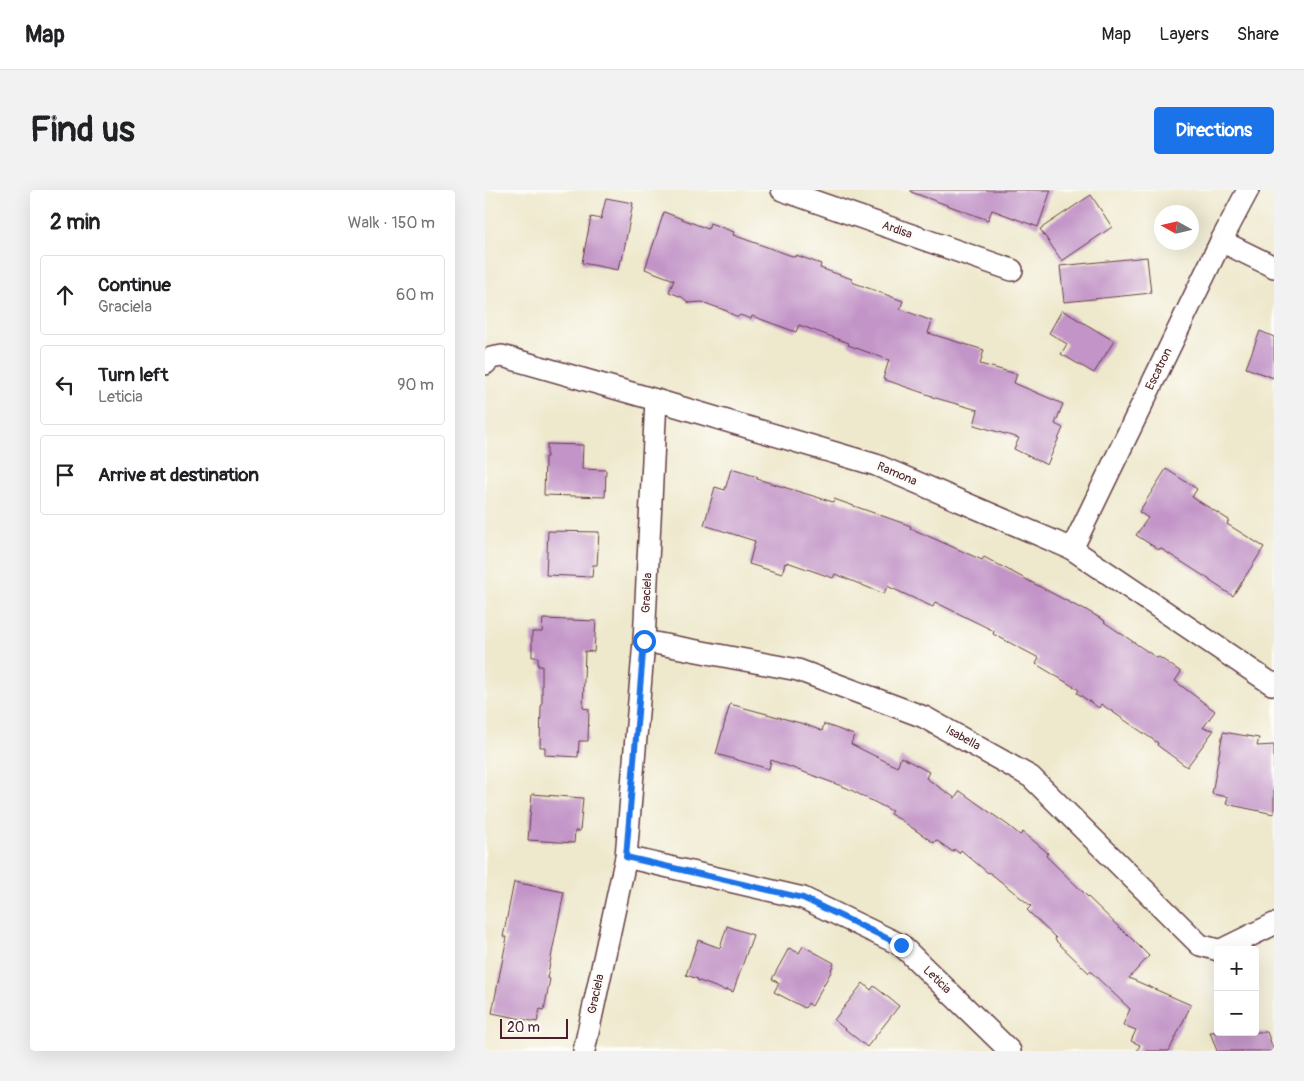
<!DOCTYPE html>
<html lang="en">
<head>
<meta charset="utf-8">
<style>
	:root { --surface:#fff; --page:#f2f2f2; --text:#202124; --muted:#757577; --line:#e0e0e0; --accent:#1a73e8 }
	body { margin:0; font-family:Pangolin,sans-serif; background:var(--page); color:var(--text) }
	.controls { position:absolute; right:15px; bottom:15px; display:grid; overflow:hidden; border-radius:5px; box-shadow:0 5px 20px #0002 }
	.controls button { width:45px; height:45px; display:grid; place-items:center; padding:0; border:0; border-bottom:1px solid var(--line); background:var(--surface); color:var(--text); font:25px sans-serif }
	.compass { position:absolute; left:669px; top:15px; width:45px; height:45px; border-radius:50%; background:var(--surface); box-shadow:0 5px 20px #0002; rotate:278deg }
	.scale { position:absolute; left:15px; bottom:12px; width:68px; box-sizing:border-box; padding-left:5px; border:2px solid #4a1f2b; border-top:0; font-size:14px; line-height:18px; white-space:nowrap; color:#4a1f2b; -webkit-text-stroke:4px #fdfcf7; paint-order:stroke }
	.stop { position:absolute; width:15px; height:15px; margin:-11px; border:4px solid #1a73e8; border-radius:50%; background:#fff }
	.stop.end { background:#1a73e8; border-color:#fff; box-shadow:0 1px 5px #0008 }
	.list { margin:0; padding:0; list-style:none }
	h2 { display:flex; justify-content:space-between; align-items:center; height:65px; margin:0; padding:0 20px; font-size:21px }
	h2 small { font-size:16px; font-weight:400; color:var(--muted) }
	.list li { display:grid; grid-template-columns:32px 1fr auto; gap:15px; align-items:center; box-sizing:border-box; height:80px; margin:0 10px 10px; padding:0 10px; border:1px solid var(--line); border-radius:5px }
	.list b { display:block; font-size:19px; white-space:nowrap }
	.list p { margin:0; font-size:16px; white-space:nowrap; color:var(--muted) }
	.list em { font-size:16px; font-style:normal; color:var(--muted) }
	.icon { flex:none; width:28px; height:28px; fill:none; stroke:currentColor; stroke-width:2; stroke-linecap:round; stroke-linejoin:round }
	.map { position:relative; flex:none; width:789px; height:861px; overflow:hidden; border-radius:5px }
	header { display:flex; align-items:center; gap:30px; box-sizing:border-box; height:70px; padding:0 25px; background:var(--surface); border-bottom:1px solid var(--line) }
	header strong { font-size:24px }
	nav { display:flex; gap:28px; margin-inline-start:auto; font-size:18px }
	.intro { display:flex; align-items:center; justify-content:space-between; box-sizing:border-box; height:120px; padding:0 30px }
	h1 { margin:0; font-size:35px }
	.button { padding:12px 22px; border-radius:5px; background:var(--accent); color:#fff; font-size:18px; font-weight:700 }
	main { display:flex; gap:30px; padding:0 30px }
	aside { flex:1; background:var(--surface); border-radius:5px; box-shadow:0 5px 20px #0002 }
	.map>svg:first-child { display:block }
</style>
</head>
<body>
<header>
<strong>Map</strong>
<nav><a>Map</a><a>Layers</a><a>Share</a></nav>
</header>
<div class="intro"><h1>Find us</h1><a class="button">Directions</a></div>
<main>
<aside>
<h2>2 min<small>Walk · 150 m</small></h2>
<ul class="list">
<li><svg class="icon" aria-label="ahead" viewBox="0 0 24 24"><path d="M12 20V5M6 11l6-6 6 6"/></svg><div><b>Continue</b><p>Graciela</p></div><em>60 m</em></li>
<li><svg class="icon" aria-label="left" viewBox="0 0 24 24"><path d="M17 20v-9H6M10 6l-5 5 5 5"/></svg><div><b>Turn left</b><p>Leticia</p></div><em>90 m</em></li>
<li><svg class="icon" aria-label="arrive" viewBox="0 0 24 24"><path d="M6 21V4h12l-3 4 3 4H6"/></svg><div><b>Arrive at destination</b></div></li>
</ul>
</aside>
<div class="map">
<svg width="789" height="861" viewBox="0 0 789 861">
	<rect width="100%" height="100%" fill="#fdfcf7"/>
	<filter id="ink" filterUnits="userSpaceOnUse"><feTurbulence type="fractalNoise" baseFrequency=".02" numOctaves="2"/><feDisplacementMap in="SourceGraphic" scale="10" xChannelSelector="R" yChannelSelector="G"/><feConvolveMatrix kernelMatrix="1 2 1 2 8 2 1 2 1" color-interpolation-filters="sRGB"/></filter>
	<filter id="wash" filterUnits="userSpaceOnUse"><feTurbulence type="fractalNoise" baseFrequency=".0096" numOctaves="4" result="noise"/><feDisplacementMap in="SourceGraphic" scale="20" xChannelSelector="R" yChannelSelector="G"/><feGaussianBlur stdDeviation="1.12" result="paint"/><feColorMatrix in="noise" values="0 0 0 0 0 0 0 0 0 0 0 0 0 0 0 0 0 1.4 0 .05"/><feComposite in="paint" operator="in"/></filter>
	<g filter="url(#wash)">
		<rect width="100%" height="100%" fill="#eee8cc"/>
		<g id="blocks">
			<g fill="#c294c7">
				<path d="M 426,0 L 566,0 L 553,37 L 507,20 L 503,30 L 426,2 Z"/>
				<path d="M 606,5 L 627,37 L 577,71 L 555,39 Z"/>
				<path d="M 121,8 L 148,13 L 137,70 L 135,70 L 133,80 L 97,73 L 106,27 L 116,29 Z"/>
				<path d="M 179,22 L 223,39 L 225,33 L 249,42 L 248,45 L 310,67 L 311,65 L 336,74 L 335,78 L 367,89 L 367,92 L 418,111 L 415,119 L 447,131 L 443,143 L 499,160 L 495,174 L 532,184 L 529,193 L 578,214 L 570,234 L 578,238 L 562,275 L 529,259 L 534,248 L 489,235 L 493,220 L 447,207 L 447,206 L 398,189 L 404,170 L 363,155 L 364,153 L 314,135 L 311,142 L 267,126 L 266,129 L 255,125 L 253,127 L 244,123 L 242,121 L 217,112 L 204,113 L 197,107 L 184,102 L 189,90 L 160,79 Z"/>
				<path d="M 662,67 L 666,103 L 579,112 L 575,76 Z"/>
				<path d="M 577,120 L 629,151 L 609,183 L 576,164 L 582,154 L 564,143 Z"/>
				<path d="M 775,141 L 789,147 L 789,188 L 761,178 Z"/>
				<path d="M 62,254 L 98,255 L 97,279 L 121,280 L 120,307 L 59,305 L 60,267 L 62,267 Z"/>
				<path d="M 246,279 L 273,287 L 272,289 L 348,312 L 349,309 L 409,330 L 426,336 L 425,338 L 497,370 L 499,367 L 595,418 L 596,417 L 620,431 L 619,432 L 672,468 L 674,467 L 696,482 L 690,491 L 730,521 L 718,538 L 729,540 L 702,577 L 672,555 L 673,553 L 616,514 L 614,518 L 592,503 L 594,500 L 551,474 L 554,468 L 508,444 L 509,441 L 450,412 L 448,417 L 402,396 L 399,404 L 350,384 L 348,388 L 302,372 L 302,374 L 300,373 L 297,384 L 264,374 L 270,351 L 219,335 L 230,297 L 240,300 Z"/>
				<path d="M 681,279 L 712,299 L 707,307 L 744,330 L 742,334 L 779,357 L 748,406 L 725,391 L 725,390 L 675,358 L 674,360 L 651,345 L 663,328 L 654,322 Z"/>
				<path d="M 63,341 L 114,342 L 112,375 L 108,375 L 107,387 L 61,385 Z"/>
				<path d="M 58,429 L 111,431 L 109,462 L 100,461 L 98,518 L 104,519 L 103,551 L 94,551 L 93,567 L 60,565 L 60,557 L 55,557 L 56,516 L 57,516 L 57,476 L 53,476 L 53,467 L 47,467 L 47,442 L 57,442 Z"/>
				<path d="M 245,514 L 319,534 L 337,541 L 339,534 L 369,545 L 366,554 L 412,577 L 416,567 L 444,582 L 441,588 L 470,608 L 475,601 L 524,636 L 535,645 L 538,642 L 563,663 L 561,666 L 641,744 L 641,743 L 664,766 L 644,788 L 706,815 L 684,861 L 652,861 L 655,855 L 646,851 L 651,840 L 638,835 L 645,819 L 605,781 L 604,783 L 570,750 L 571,748 L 542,720 L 546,716 L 504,682 L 503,683 L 476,660 L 474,663 L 469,659 L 468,662 L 451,650 L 449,653 L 416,630 L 405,624 L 407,621 L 362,598 L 286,570 L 284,579 L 231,564 Z"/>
				<path d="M 738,542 L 774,548 L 772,556 L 789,555 L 789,624 L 741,614 L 743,607 L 727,604 Z"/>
				<path d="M 47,604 L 98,608 L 95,641 L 90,641 L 89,653 L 43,650 Z"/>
				<path d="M 29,692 L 79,702 L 62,788 L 65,789 L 59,820 L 55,819 L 52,832 L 7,823 L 22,747 L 18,747 Z"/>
				<path d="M 242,736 L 268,745 L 248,802 L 241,799 L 241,801 L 212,790 L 213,789 L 201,785 L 213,750 L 235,758 Z"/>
				<path d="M 318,756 L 349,773 L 346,780 L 347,780 L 327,816 L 323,813 L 320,818 L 289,802 L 294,793 L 287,789 L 304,758 L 314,763 Z"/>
				<path d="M 378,793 L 386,800 L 389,796 L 414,816 L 382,857 L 349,830 Z"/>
				<path d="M 725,842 L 782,842 L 789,861 L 732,861 Z"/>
			</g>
		</g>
	</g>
	<g filter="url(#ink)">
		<use href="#blocks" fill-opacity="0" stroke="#633d43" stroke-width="1"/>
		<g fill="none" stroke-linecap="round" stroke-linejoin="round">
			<defs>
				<g id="street">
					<path d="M 297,0 L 527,80"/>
					<path d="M 736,51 L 789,77"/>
					<path d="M 0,174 L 6,168 L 17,166 L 171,210 L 391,275 L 587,359 L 787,494 L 789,493"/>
					<path d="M 587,359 L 736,51 L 763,0"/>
					<path d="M 159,451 L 313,480 L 439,527 L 546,587 L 715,755 L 733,760"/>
					<path d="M 141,667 L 318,708 L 416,755 L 525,861"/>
					<path d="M 736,760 L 789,734"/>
					<path d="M 99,861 L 141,667 L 159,451 L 171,210"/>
				</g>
			</defs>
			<use href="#street" stroke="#633d43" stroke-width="24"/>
			<use href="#street" stroke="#fff" stroke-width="21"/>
		</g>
	</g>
	<g fill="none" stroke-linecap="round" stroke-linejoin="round" filter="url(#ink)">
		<path stroke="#1a73e8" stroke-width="6" d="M 159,451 L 141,667 L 318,708 L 416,755"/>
	</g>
	<g text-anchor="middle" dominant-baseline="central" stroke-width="4" stroke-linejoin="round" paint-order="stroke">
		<g font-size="12" fill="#4a1f2b" stroke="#fdfcf7">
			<text transform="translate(412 40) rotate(19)">Ardisa</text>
			<text transform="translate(674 179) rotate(-64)">Escatron</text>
			<text transform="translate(412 284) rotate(23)">Ramona</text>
			<text transform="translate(162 403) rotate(-87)">Graciela</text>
			<text transform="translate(478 548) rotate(29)">Isabella</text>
			<text transform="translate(452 790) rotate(44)">Leticia</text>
			<text transform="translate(111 804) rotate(-78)">Graciela</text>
		</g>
	</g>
</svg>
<div class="controls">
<button>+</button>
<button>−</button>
</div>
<svg class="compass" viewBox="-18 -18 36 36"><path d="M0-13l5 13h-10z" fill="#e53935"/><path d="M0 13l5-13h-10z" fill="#757577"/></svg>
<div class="scale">20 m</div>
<div class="stop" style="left:159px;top:451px"></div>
<div class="stop end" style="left:416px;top:755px"></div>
</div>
</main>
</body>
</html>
